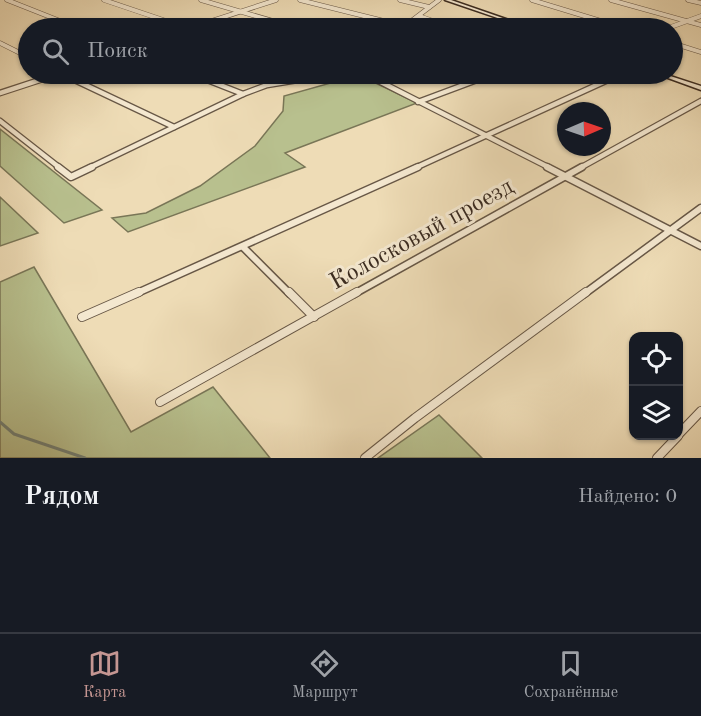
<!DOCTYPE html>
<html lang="ru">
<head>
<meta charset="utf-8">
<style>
	:root { --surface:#171b24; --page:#242831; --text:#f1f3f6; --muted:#9ea1a6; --line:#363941; --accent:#c59692 }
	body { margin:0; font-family:"Old Standard TT",serif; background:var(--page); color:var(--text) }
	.controls { position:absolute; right:18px; bottom:18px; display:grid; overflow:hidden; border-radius:12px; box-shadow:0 2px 4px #0004 }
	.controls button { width:54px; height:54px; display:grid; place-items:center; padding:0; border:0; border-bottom:2px solid var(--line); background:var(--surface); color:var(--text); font:30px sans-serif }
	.compass { position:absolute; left:557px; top:102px; width:54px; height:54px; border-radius:50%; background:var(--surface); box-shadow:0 2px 4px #0004; rotate:88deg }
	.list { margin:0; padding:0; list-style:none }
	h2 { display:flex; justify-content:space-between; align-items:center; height:78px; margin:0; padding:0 24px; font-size:26px }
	h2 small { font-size:20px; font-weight:400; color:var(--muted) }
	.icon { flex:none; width:33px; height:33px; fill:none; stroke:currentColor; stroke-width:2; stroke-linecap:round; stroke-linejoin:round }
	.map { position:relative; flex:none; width:701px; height:458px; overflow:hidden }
	.search { position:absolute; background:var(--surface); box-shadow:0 2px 4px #0004; left:18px; right:18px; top:18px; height:66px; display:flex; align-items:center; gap:15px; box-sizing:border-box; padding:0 21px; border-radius:33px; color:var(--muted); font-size:22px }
	.sheet { height:174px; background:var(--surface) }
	nav { display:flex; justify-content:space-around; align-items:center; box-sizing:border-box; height:84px; border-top:2px solid var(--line); background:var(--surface); font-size:16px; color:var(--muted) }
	nav a { display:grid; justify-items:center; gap:3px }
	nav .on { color:var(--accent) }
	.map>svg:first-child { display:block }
</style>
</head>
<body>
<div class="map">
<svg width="701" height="458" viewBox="0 0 701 458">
	<rect width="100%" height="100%" fill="#eedcb6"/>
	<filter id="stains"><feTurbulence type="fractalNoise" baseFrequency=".00333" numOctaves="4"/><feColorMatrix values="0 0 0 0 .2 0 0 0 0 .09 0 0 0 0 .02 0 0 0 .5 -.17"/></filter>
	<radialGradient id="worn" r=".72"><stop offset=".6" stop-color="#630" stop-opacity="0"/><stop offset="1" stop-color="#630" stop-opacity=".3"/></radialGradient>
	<g fill="#b8c08e" stroke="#797657" stroke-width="1.5">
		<path d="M 359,75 L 417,103 L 285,153 L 305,167 L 128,232 L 112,218 L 146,213 L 200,186 L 255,146 L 283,111 L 284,96 Z"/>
		<path d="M 0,129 L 102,210 L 64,223 L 0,166 Z"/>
		<path d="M 0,197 L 38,233 L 0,246 Z"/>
		<path d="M 34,267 L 131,432 L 213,387 L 270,458 L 0,458 L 0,282 Z"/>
		<path d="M 439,415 L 482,458 L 378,458 Z"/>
	</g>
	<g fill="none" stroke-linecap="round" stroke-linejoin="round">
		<path stroke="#738176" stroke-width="3" d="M 0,422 L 14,434 L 85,458"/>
		<defs>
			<g id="street-far3">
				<path d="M 7,0 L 78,28"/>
				<path d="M 104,0 L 187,28"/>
				<path d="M 201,0 L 297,28"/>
				<path d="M 300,0 L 404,26"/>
				<path d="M 400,0 L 429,7"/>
				<path d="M 532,0 L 624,28"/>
				<path d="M 611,0 L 701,25"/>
				<path d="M 688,0 L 701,3"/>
				<path d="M 419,16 L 453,28"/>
				<path d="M 190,28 L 276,0"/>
				<path d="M 402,28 L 439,0"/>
				<path d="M 502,28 L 517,24"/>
				<path d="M 668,28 L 701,16"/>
				<path d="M 0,43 L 28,57"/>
				<path d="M 672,43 L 701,52"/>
			</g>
			<g id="street-far2">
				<path d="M 62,74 L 174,127"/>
				<path d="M 192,74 L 243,94"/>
				<path d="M 365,74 L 550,168"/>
				<path d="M 0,93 L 58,74"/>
				<path d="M 418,102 L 493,74"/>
				<path d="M 0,121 L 60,168"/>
				<path d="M 89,168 L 243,94 L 267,85 L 334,74"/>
				<path d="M 415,168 L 621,74"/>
				<path d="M 580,168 L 701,101"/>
			</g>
			<g id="street-far1">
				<path d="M 58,167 L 71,177 L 92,167"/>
				<path d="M 547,167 L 701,246"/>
				<path d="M 243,247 L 290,294"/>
				<path d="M 135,294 L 418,167"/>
				<path d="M 354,294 L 582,167"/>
				<path d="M 584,294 L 701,208"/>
			</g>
			<g id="street">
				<path d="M 289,292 L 314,317"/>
				<path d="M 82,317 L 139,292"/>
				<path d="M 160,402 L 357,292"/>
				<path d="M 678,435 L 701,411"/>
				<path d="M 365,458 L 415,418 L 586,292"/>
				<path d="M 657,458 L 678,436"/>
			</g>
			<g id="secondary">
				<path d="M 445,0 L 451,0 L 532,28 L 527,28 Z"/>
				<path d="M 657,74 L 664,74 L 701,86 L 701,90 Z"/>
			</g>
		</defs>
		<use href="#street-far3" stroke="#675746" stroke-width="5"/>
		<use href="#street-far2" stroke="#675746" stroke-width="7"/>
		<use href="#street-far1" stroke="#675746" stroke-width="9"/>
		<use href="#street" stroke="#675746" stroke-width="10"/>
		<use href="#secondary" stroke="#3a2b20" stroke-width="3"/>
		<use href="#street-far3" stroke="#f4e8d0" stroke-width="4"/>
		<use href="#street-far2" stroke="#f4e8d0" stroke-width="4.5"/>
		<use href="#street-far1" stroke="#f4e8d0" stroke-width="6"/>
		<use href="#street" stroke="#f4e8d0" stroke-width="8"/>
		<use href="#secondary" fill="#f4e8d0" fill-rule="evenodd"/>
	</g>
	<g text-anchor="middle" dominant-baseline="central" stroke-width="6" stroke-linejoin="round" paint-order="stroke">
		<g font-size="24" fill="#3a2b20" stroke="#f4e8d0">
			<text transform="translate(422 235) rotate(-29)">Колосковый проезд</text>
		</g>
	</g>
	<rect width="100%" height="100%" filter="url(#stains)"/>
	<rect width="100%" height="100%" fill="url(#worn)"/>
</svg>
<div class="controls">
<button><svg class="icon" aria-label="locate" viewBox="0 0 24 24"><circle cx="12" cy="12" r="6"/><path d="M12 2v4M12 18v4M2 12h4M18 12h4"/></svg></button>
<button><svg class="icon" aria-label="layers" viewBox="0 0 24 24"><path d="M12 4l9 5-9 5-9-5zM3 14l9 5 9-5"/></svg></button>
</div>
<svg class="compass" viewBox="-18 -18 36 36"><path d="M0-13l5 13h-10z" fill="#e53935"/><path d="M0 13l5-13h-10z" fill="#9ea1a6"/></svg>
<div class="search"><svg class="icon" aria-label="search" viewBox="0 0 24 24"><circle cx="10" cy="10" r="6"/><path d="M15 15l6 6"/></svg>Поиск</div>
</div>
<section class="sheet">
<h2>Рядом<small>Найдено: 0</small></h2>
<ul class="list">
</ul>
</section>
<nav>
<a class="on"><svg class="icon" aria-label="map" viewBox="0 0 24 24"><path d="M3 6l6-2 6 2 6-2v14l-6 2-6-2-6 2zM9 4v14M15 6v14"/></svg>Карта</a>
<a><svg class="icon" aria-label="directions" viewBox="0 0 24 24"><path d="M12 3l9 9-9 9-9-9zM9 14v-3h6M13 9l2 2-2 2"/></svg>Маршрут</a>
<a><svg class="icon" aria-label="saved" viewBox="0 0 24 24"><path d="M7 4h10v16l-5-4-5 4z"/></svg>Сохранённые</a>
</nav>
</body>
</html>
